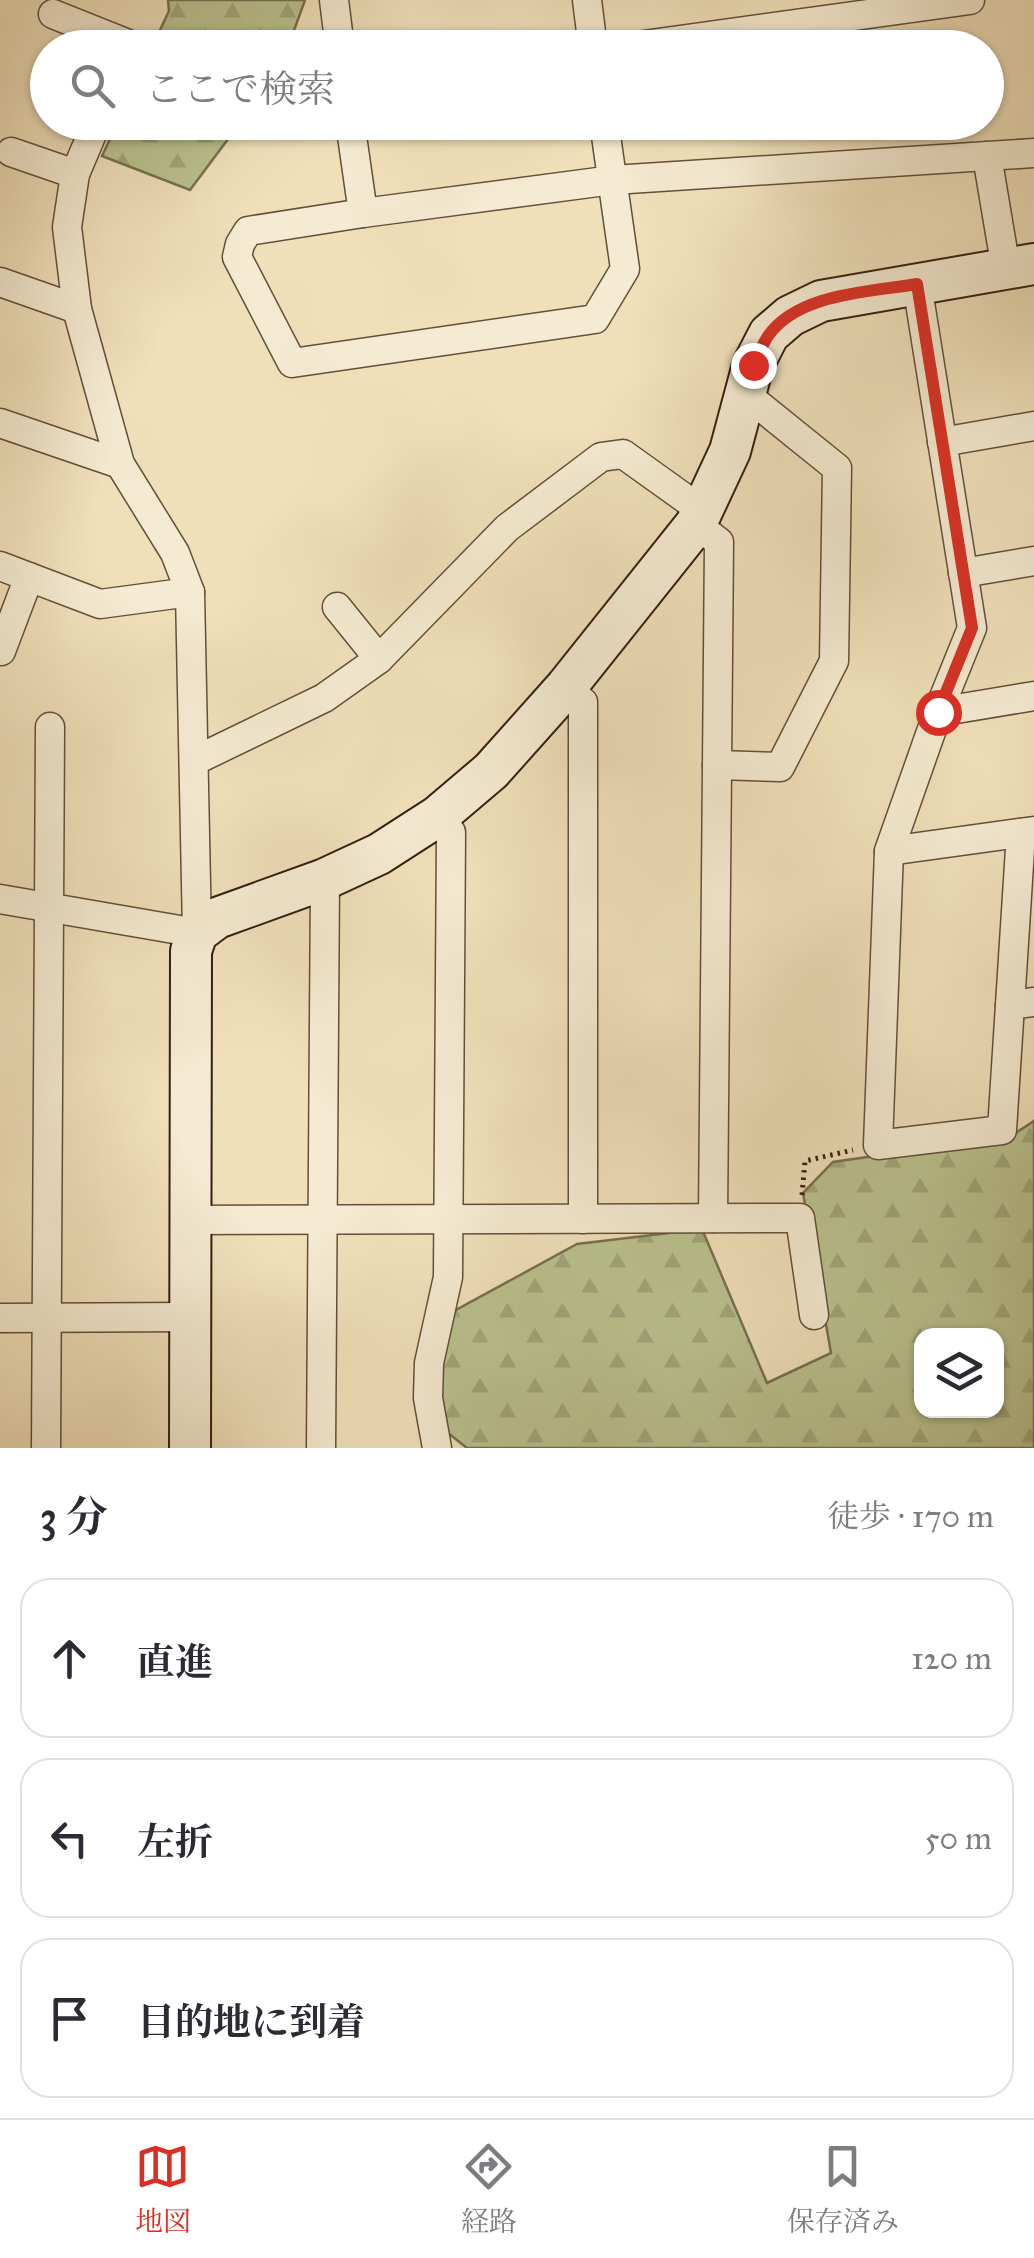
<!DOCTYPE html>
<html lang="ja">
<head>
<meta charset="utf-8">
<style>
	:root { --surface:#fff; --page:#f2f2f3; --text:#2b2b33; --muted:#7c7c81; --line:#e1e1e2; --accent:#d93025 }
	body { margin:0; font-family:"IM FELL Great Primer","Noto Serif JP",serif; background:var(--page); color:var(--text) }
	.controls { position:absolute; right:30px; bottom:30px; display:grid; overflow:hidden; border-radius:20px; box-shadow:0 2px 8px #0004 }
	.controls button { width:90px; height:90px; display:grid; place-items:center; padding:0; border:0; border-bottom:2px solid var(--line); background:var(--surface); color:var(--text); font:50px sans-serif }
	.stop { position:absolute; width:30px; height:30px; margin:-22px; border:8px solid #d93025; border-radius:50%; background:#fff }
	.stop.end { background:#d93025; border-color:#fff; box-shadow:0 2px 10px #0008 }
	.list { margin:0; padding:0; list-style:none }
	h2 { display:flex; justify-content:space-between; align-items:center; height:130px; margin:0; padding:0 40px; font-size:42px }
	h2 small { font-size:32px; font-weight:400; color:var(--muted) }
	.list li { display:grid; grid-template-columns:65px 1fr auto; gap:30px; align-items:center; box-sizing:border-box; height:160px; margin:0 20px 20px; padding:0 20px; border:2px solid var(--line); border-radius:30px }
	.list b { display:block; font-size:38px; white-space:nowrap }
	.list em { font-size:32px; font-style:normal; color:var(--muted) }
	.icon { flex:none; width:55px; height:55px; fill:none; stroke:currentColor; stroke-width:2; stroke-linecap:round; stroke-linejoin:round }
	.map { position:relative; flex:none; width:1034px; height:1448px; overflow:hidden }
	.search { position:absolute; background:var(--surface); box-shadow:0 2px 8px #0004; left:30px; right:30px; top:30px; height:110px; display:flex; align-items:center; gap:25px; box-sizing:border-box; padding:0 35px; border-radius:55px; color:var(--muted); font-size:38px }
	.sheet { height:670px; background:var(--surface) }
	nav { display:flex; justify-content:space-around; align-items:center; box-sizing:border-box; height:140px; border-top:2px solid var(--line); background:var(--surface); font-size:28px; color:var(--muted) }
	nav a { display:grid; justify-items:center; gap:5px }
	nav .on { color:var(--accent) }
	.map>svg:first-child { display:block }
</style>
</head>
<body>
<div class="map">
<svg width="1034" height="1448" viewBox="0 0 1034 1448">
	<defs>
		<pattern id="forest-firs" width="22" height="20" patternUnits="userSpaceOnUse" patternTransform="scale(2.5)"><rect width="22" height="20" fill="#bac28f"/><path d="M5 1l3.5 6h-7zM16 11l3.5 6h-7z" fill="#a0a67a"/></pattern>
	</defs>
	<rect width="100%" height="100%" fill="#f0e0ba"/>
	<filter id="stains"><feTurbulence type="fractalNoise" baseFrequency=".002" numOctaves="4"/><feColorMatrix values="0 0 0 0 .2 0 0 0 0 .09 0 0 0 0 .02 0 0 0 .5 -.17"/></filter>
	<radialGradient id="worn" r=".72"><stop offset=".6" stop-color="#630" stop-opacity="0"/><stop offset="1" stop-color="#630" stop-opacity=".3"/></radialGradient>
	<g fill="url(#forest-firs)" stroke="#777050" stroke-width="2.5" fill-rule="evenodd">
		<path d="M 168,0 L 305,0 L 288,47 L 152,47 L 169,11 Z"/>
		<path d="M 118,122 L 240,122 L 240,123 L 190,190 L 102,156 Z"/>
		<path d="M 1034,1121 L 1034,1448 L 467,1448 L 443,1429 L 435,1350 L 456,1310 L 577,1244 L 702,1229 L 767,1383 L 831,1353 L 803,1193 L 833,1162 L 1011,1136 ZM 922,1336 L 996,1336 L 996,1410 L 922,1410 Z"/>
	</g>
	<g fill="none" stroke-linecap="round" stroke-linejoin="round">
		<defs>
			<g id="street">
				<path d="M 334,0 L 340,48"/>
				<path d="M 587,0 L 593,48"/>
				<path d="M 53,14 L 138,48"/>
				<path d="M 622,48 L 970,0"/>
				<path d="M 350,122 L 363,213 L 248,231 L 240,244 L 237,257 L 292,363 L 595,319 L 625,269 L 604,122"/>
				<path d="M 987,156 L 1006,269"/>
				<path d="M 75,174 L 97,122"/>
				<path d="M 363,213 L 613,180 L 1034,153"/>
				<path d="M 0,282 L 77,309"/>
				<path d="M 917,284 L 972,628 L 938,712 L 889,851 L 878,1145 L 1002,1130 L 1010,1005 L 1034,1002"/>
				<path d="M 0,423 L 120,464"/>
				<path d="M 942,442 L 1034,426"/>
				<path d="M 696,524 L 719,542 L 713,1218"/>
				<path d="M 0,566 L 100,604 L 190,592"/>
				<path d="M 963,573 L 1034,561"/>
				<path d="M 337,607 L 379,659"/>
				<path d="M 1,651 L 29,577"/>
				<path d="M 566,687 L 583,702 L 583,1219"/>
				<path d="M 938,712 L 1034,696"/>
				<path d="M 194,761 L 324,698 L 379,659 L 507,528 L 601,457 L 623,454 L 704,512"/>
				<path d="M 717,765 L 780,767 L 834,661 L 837,468 L 744,393"/>
				<path d="M 889,851 L 1034,831"/>
				<path d="M 0,899 L 197,933 L 190,592 L 175,553 L 120,464 L 77,309 L 67,227 L 75,174 L 11,152"/>
				<path d="M 1010,1005 L 1021,833"/>
				<path d="M 191,1220 L 800,1218 L 814,1315"/>
				<path d="M 0,1318 L 191,1317"/>
				<path d="M 46,1448 L 50,727"/>
				<path d="M 321,1448 L 325,879"/>
				<path d="M 437,1448 L 428,1398 L 429,1363 L 448,1277 L 451,832 L 438,816"/>
			</g>
			<path id="secondary" d="M 190,1448 L 191,951 L 197,933 L 217,918 L 325,879 L 379,854 L 438,816 L 491,771 L 566,687 L 696,524 L 730,451 L 753,365 L 769,334 L 790,316 L 821,301 L 1034,264"/>
		</defs>
		<use href="#street" stroke="#634f3a" stroke-width="31"/>
		<use href="#secondary" stroke="#341f10" stroke-width="44"/>
		<path stroke="#341f10" stroke-width="5" stroke-dasharray="2.5 5" stroke-linecap="butt" d="M 802,1195 L 805,1161 L 853,1150"/>
		<use href="#street" stroke="#f5ebd2" stroke-width="28"/>
		<use href="#secondary" stroke="#f5ebd2" stroke-width="40"/>
	</g>
	<g fill="none" stroke-linecap="round" stroke-linejoin="round">
		<path stroke="#d93025" stroke-width="12" d="M 753,365 C 758,356 762,345 768,336 C 798,293 870,292 917,284 L 972,628 L 938,712"/>
	</g>
	<rect width="100%" height="100%" filter="url(#stains)"/>
	<rect width="100%" height="100%" fill="url(#worn)"/>
</svg>
<div class="controls">
<button><svg class="icon" aria-label="layers" viewBox="0 0 24 24"><path d="M12 4l9 5-9 5-9-5zM3 14l9 5 9-5"/></svg></button>
</div>
<div class="stop" style="left:938px;top:712px"></div>
<div class="stop end" style="left:753px;top:365px"></div>
<div class="search"><svg class="icon" aria-label="search" viewBox="0 0 24 24"><circle cx="10" cy="10" r="6"/><path d="M15 15l6 6"/></svg>ここで検索</div>
</div>
<section class="sheet">
<h2>3 分<small>徒歩 · 170 m</small></h2>
<ul class="list">
<li><svg class="icon" aria-label="ahead" viewBox="0 0 24 24"><path d="M12 20V5M6 11l6-6 6 6"/></svg><div><b>直進</b></div><em>120 m</em></li>
<li><svg class="icon" aria-label="left" viewBox="0 0 24 24"><path d="M17 20v-9H6M10 6l-5 5 5 5"/></svg><div><b>左折</b></div><em>50 m</em></li>
<li><svg class="icon" aria-label="arrive" viewBox="0 0 24 24"><path d="M6 21V4h12l-3 4 3 4H6"/></svg><div><b>目的地に到着</b></div></li>
</ul>
</section>
<nav>
<a class="on"><svg class="icon" aria-label="map" viewBox="0 0 24 24"><path d="M3 6l6-2 6 2 6-2v14l-6 2-6-2-6 2zM9 4v14M15 6v14"/></svg>地図</a>
<a><svg class="icon" aria-label="directions" viewBox="0 0 24 24"><path d="M12 3l9 9-9 9-9-9zM9 14v-3h6M13 9l2 2-2 2"/></svg>経路</a>
<a><svg class="icon" aria-label="saved" viewBox="0 0 24 24"><path d="M7 4h10v16l-5-4-5 4z"/></svg>保存済み</a>
</nav>
</body>
</html>
